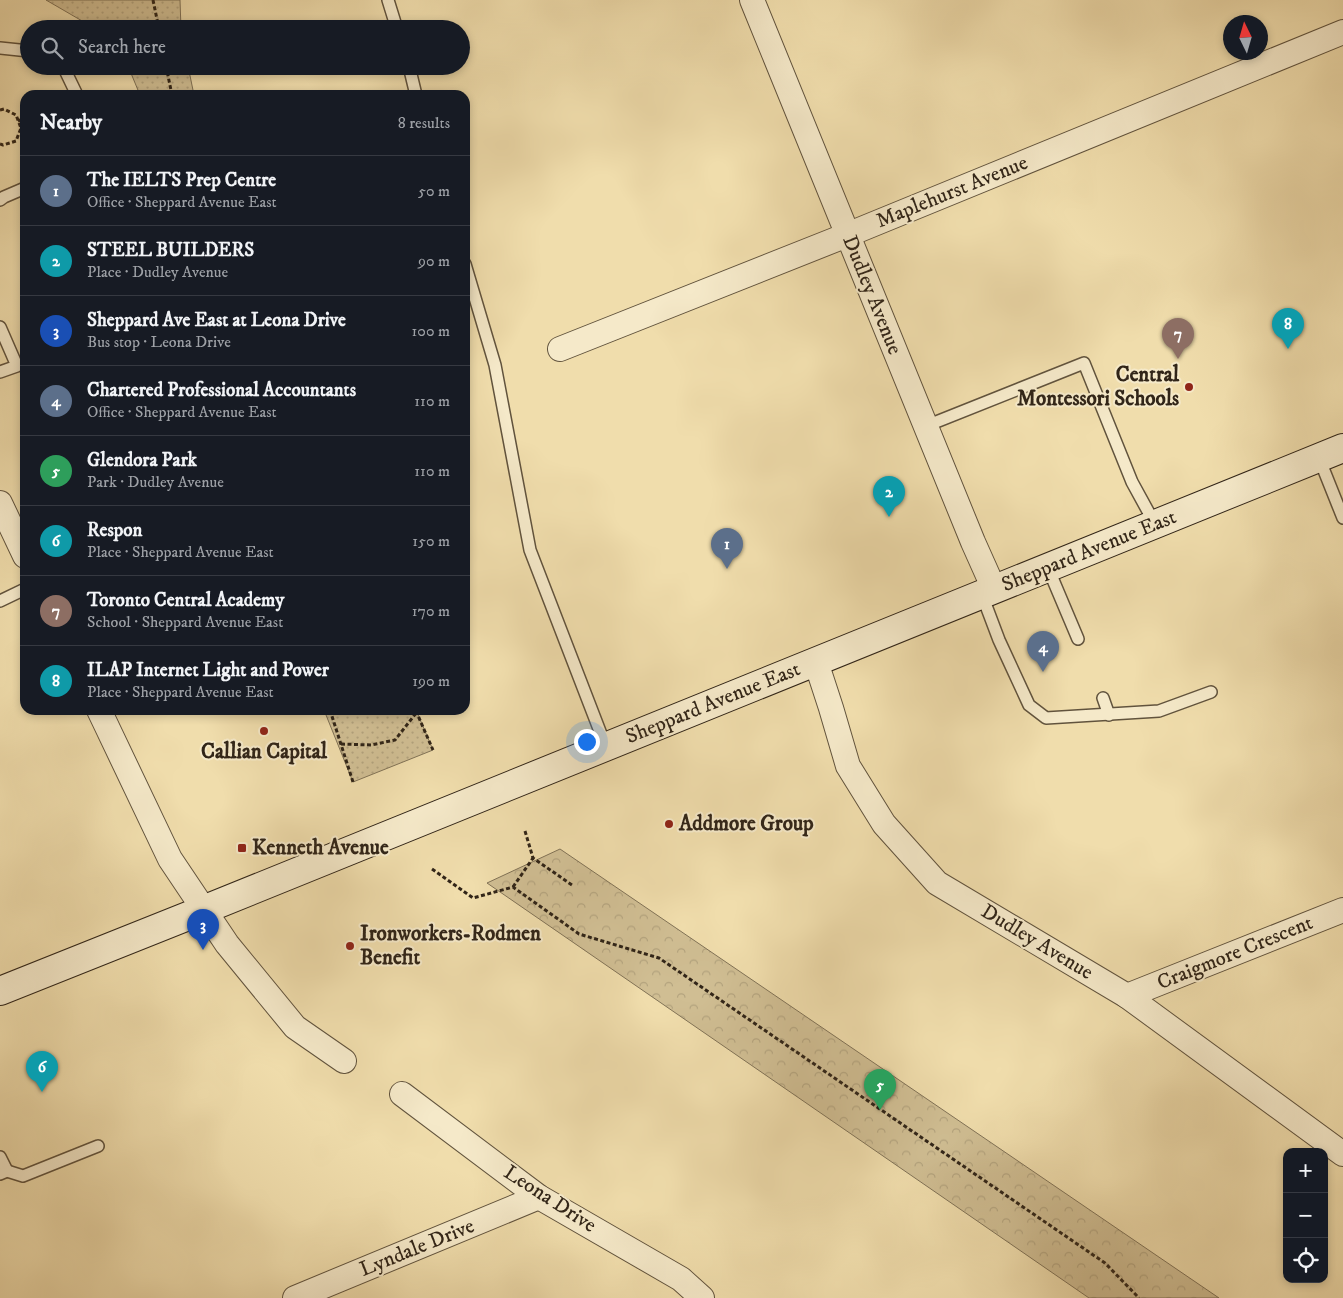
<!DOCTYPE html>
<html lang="en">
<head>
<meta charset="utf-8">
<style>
	:root { --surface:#171b24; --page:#20242c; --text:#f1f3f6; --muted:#9ea1a6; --line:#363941; --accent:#c59692 }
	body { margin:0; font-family:"IM FELL DW Pica",serif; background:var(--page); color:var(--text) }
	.controls { position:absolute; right:15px; bottom:15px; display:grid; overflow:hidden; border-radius:10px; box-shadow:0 2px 8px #0003 }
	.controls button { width:45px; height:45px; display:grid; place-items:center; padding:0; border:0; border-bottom:1px solid var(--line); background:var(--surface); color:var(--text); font:25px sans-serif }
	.compass { position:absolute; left:1223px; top:15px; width:45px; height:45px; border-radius:50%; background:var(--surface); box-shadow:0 2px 8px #0003; rotate:355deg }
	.you { position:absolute; left:586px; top:741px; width:18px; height:18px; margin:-12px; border:4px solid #fff; border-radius:50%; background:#1a73e8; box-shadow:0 0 0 8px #1a73e833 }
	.badge { display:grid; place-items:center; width:32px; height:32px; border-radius:50%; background:var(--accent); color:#fff; font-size:16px; font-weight:700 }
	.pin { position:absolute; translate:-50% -41px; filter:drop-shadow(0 1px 2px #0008) }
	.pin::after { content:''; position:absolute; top:26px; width:18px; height:15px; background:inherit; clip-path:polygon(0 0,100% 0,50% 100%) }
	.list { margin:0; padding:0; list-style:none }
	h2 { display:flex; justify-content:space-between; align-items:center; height:65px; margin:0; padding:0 20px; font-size:21px }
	h2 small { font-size:16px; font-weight:400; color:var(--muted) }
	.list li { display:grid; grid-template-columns:32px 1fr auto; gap:15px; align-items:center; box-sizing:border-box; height:70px; padding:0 20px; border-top:1px solid var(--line) }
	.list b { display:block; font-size:19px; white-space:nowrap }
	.list p { margin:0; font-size:16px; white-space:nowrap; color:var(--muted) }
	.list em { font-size:16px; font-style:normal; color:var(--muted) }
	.icon { flex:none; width:28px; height:28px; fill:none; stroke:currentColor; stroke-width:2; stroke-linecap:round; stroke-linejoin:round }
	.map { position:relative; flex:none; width:1343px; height:1298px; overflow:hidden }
	.search { position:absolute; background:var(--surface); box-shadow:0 2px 8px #0003; left:20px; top:20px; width:450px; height:55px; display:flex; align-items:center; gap:12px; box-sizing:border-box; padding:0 18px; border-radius:28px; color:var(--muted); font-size:19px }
	.panel { position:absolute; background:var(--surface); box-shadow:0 2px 8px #0003; left:20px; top:90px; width:450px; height:625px; border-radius:15px }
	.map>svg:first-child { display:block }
</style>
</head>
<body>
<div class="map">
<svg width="1343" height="1298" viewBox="0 0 1343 1298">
	<defs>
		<pattern id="grass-dots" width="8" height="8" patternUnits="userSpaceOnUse" patternTransform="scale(1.25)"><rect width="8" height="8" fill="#d0be93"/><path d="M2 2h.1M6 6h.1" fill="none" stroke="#b3a37e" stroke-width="1.8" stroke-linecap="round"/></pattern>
		<pattern id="park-crowns" width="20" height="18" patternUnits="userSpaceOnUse" patternTransform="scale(1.25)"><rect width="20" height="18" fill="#d0be93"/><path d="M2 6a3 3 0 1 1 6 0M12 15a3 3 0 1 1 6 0" fill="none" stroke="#b3a37e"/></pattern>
	</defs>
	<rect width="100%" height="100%" fill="#f0ddac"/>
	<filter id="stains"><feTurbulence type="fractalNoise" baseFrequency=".004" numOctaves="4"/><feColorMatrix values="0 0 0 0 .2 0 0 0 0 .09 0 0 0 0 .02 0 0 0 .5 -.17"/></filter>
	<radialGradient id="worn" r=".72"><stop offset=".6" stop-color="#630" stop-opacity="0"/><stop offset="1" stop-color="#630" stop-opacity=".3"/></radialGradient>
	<g fill="url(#grass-dots)" stroke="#807256">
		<path d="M 46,0 L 180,0 L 181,29 L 96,29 Z"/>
		<path d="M 128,66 L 188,66 L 194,95 L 140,95 Z"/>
		<path d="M 324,710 L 416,710 L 433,750 L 353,782 Z"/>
	</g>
	<path fill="url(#park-crowns)" stroke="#807256" d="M 560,849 L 1219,1298 L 1089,1298 L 487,883 Z"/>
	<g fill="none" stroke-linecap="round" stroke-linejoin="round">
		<defs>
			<g id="service">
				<path d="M 388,0 L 397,29"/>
				<path d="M 0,48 L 29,51"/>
				<path d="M 63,66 L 77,95"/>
				<path d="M 409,66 L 416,95"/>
				<path d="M 0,200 L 4,197 L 25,188"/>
				<path d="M 465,264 L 495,365 L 530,550 L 606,747"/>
				<path d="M 0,327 L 17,366 L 0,372"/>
				<path d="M 926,426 L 1084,363 L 1132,482 L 1155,524"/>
				<path d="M 1319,458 L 1343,518"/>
				<path d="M 1048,568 L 1078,639"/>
				<path d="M 982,595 L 999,640 L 1029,705 L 1046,718 L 1159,711 L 1211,692"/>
				<path d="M 0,601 L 25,589"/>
				<path d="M 1103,698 L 1109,715"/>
				<path d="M 0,1157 L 7,1171 L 0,1174"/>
				<path d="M 7,1171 L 23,1176 L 98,1146"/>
			</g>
			<g id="minor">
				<path d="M 752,0 L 973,542 L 994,589"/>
				<path d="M 560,349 L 847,235 L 1343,32"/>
				<path d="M 0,503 L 25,556"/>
				<path d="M 816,662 L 831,708 L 848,766 L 884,824 L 937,883 L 1127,996 L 1343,1154"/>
				<path d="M 99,710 L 170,859 L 227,944 L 295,1027 L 344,1061"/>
				<path d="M 1127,996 L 1343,910"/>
				<path d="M 402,1094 L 539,1197 L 681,1279 L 702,1298"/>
				<path d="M 295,1298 L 539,1197"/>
			</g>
			<path id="secondary" d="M 0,991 L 203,910 L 1343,448"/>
		</defs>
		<use href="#service" stroke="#61533d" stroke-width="14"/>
		<use href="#minor" stroke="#61533d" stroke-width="26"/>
		<use href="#secondary" stroke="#312518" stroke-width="30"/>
		<g stroke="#312518" stroke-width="3" stroke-dasharray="4 2.5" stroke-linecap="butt">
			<path d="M 153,0 L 159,29"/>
			<path d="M 166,66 L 172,95"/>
			<path d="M 0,110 L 4,109 L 16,115 L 21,128 L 16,141 L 3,145 L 0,144"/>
			<path d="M 18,121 L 25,118"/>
			<path d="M 330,710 L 353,782"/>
			<path d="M 416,711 L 433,750"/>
			<path d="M 341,744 L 371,745 L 395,740 L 417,712"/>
			<path d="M 525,831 L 533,858 L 572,885"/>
			<path d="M 432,869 L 473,898 L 513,887 L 579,934 L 659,958 L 1105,1263 L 1139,1298"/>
			<path d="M 513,887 L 533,858"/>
		</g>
		<use href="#service" stroke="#f5e9c9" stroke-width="11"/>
		<use href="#minor" stroke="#f5e9c9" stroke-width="24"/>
		<use href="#secondary" stroke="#f5e9c9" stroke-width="28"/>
	</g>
	<g fill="#8f2418" stroke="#f5e9c9" stroke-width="2">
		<circle cx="1189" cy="387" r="5"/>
		<circle cx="264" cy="731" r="5"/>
		<circle cx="669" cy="824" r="5"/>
		<rect x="237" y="843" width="10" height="10" rx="2.5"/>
		<circle cx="350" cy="946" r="5"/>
	</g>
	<g text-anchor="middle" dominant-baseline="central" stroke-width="4" stroke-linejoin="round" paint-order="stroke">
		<g font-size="21" fill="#312518" stroke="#f5e9c9">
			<text transform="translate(952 192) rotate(-22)">Maplehurst Avenue</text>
			<text transform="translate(872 295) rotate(68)">Dudley Avenue</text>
			<text transform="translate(1089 551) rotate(-22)">Sheppard Avenue East</text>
			<text transform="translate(713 703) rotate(-22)">Sheppard Avenue East</text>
			<text transform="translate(1037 942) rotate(31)">Dudley Avenue</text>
			<text transform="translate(1235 953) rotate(-22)">Craigmore Crescent</text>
			<text transform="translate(550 1199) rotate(33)">Leona Drive</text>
			<text transform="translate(417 1248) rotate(-22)">Lyndale Drive</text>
		</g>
		<g font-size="21" font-weight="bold" fill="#312518" stroke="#f5e9c9" text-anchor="start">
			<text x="1179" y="375" text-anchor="end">Central<tspan x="1179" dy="24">Montessori Schools</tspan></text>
			<text x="264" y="752" text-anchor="middle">Callian Capital</text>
			<text x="679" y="824">Addmore Group</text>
			<text x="252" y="848">Kenneth Avenue</text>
			<text x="360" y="934">Ironworkers-Rodmen<tspan x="360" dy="24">Benefit</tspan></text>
		</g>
	</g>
	<rect width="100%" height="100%" filter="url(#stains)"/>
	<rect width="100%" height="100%" fill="url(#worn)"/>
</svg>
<div class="controls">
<button>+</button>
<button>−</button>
<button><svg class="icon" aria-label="locate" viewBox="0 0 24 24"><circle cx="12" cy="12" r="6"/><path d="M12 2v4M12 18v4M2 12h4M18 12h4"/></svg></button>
</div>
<svg class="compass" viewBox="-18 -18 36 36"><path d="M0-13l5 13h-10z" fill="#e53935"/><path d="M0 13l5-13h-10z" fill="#9ea1a6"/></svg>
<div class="you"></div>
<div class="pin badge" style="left:727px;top:569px;background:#5c6f8a">1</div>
<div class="pin badge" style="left:889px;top:517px;background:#0f9aa8">2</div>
<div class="pin badge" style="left:203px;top:950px;background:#1a4fb4">3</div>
<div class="pin badge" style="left:1043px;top:672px;background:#5c6f8a">4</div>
<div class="pin badge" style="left:880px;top:1110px;background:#2e9e5b">5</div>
<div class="pin badge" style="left:42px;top:1092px;background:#0f9aa8">6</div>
<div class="pin badge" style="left:1178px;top:359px;background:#8d6e63">7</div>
<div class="pin badge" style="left:1288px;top:349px;background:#0f9aa8">8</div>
<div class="search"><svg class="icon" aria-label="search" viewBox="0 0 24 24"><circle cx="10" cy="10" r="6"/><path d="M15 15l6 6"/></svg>Search here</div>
<section class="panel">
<h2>Nearby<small>8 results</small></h2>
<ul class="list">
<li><span class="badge" style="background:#5c6f8a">1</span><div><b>The IELTS Prep Centre</b><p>Office · Sheppard Avenue East</p></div><em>50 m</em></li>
<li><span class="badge" style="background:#0f9aa8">2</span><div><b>STEEL BUILDERS</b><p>Place · Dudley Avenue</p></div><em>90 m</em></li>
<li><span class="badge" style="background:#1a4fb4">3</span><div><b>Sheppard Ave East at Leona Drive</b><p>Bus stop · Leona Drive</p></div><em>100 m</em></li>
<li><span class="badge" style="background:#5c6f8a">4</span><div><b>Chartered Professional Accountants</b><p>Office · Sheppard Avenue East</p></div><em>110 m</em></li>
<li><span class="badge" style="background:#2e9e5b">5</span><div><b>Glendora Park</b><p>Park · Dudley Avenue</p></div><em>110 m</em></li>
<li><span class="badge" style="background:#0f9aa8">6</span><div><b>Respon</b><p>Place · Sheppard Avenue East</p></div><em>150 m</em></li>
<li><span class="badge" style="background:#8d6e63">7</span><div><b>Toronto Central Academy</b><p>School · Sheppard Avenue East</p></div><em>170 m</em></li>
<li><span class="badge" style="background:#0f9aa8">8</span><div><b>ILAP Internet Light and Power</b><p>Place · Sheppard Avenue East</p></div><em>190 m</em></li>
</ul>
</section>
</div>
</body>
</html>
